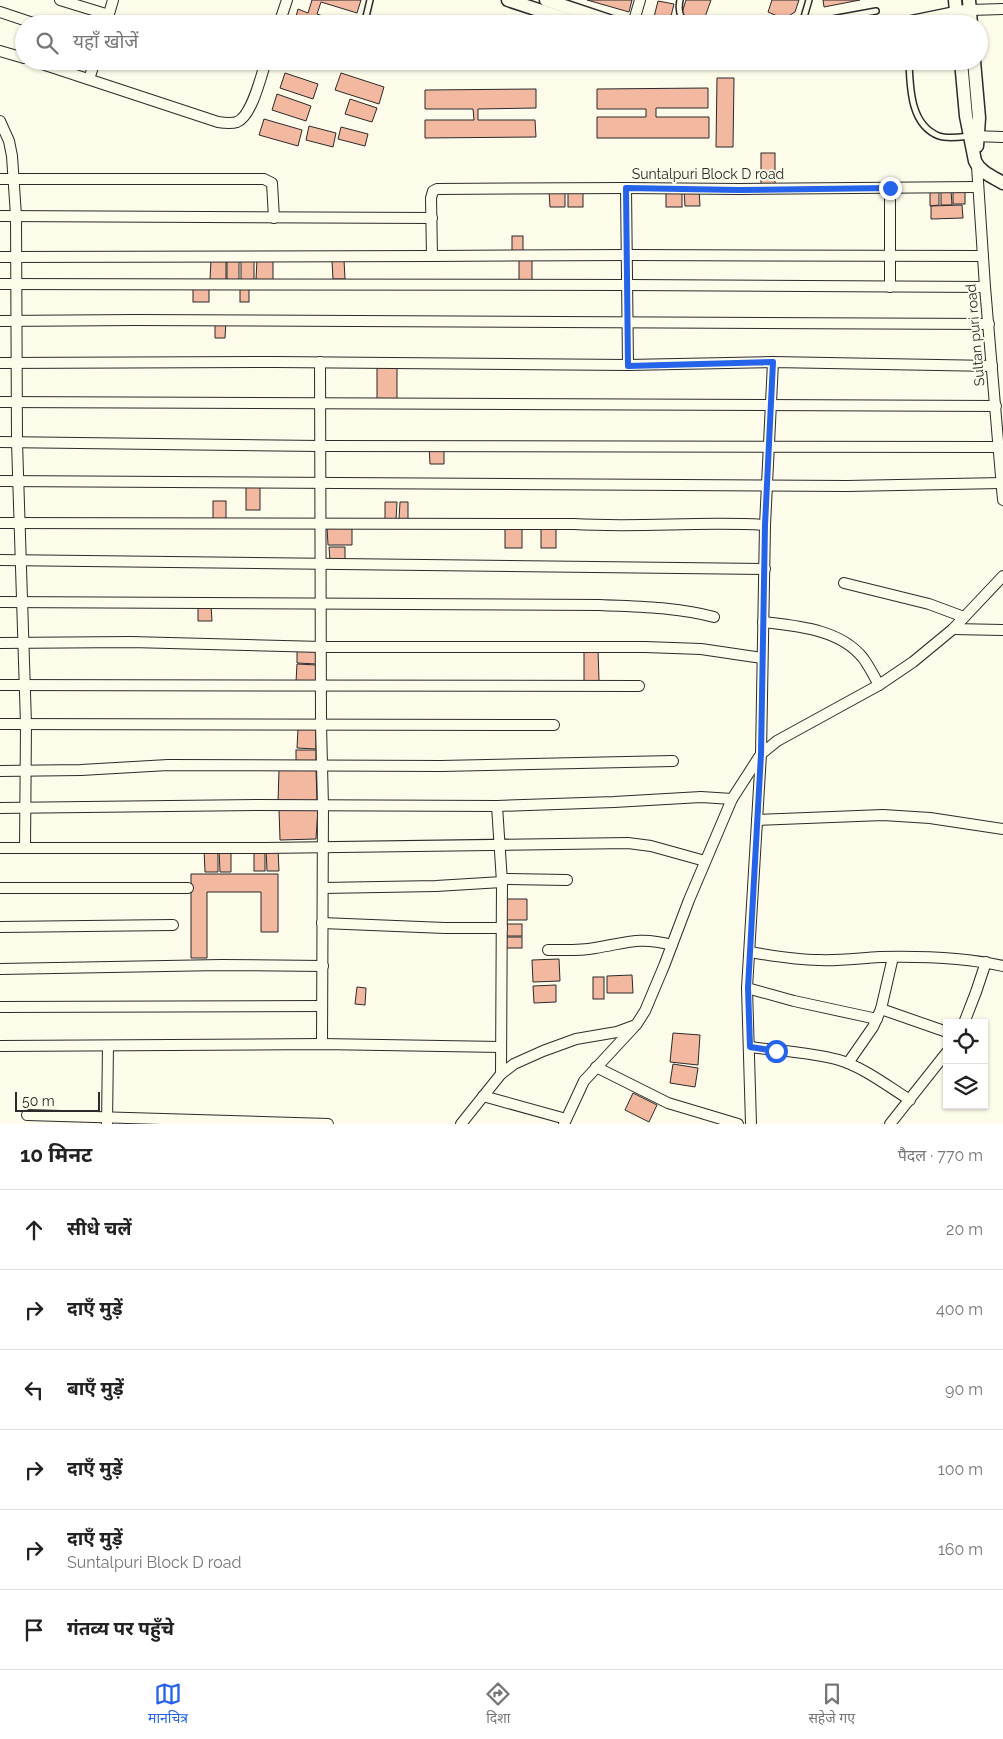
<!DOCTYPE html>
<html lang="hi">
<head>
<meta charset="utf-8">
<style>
	:root { --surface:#fff; --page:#f6f6f6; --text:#222; --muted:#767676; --line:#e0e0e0; --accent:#2563eb }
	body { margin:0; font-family:Raleway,"Noto Sans Devanagari",sans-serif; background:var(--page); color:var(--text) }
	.controls { position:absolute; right:15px; bottom:15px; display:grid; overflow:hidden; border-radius:0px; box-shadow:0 1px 4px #0004 }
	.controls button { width:45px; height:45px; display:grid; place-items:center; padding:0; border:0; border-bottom:1px solid var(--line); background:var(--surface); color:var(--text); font:25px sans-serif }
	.scale { position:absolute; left:15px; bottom:12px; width:85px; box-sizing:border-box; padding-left:5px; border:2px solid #2b2b2b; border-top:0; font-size:14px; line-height:18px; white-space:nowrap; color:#2b2b2b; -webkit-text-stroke:4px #fdfbea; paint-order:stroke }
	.stop { position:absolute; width:15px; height:15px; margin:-11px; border:4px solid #2563eb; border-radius:50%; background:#fff }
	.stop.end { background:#2563eb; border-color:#fff; box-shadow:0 1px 5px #0008 }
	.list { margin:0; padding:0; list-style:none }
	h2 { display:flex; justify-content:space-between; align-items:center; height:65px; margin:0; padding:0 20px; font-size:21px }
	h2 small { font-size:16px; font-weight:400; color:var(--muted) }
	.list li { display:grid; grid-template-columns:32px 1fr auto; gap:15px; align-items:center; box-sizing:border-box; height:80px; padding:0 20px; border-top:1px solid var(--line) }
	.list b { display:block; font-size:19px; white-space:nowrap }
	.list p { margin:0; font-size:16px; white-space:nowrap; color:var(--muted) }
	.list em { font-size:16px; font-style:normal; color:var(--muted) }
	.icon { flex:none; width:28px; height:28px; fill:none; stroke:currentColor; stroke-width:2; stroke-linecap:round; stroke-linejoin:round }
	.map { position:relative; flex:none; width:1003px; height:1124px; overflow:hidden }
	.search { position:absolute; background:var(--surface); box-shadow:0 1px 4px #0004; left:15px; right:15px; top:15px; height:55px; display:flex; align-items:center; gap:12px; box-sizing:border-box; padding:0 18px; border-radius:28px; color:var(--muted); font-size:19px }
	.sheet { height:545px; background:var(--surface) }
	nav { display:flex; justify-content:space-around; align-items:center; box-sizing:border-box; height:70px; border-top:1px solid var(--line); background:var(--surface); font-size:14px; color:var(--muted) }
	nav a { display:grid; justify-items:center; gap:2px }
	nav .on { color:var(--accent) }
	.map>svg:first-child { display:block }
</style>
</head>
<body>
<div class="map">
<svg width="1003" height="1124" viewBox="0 0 1003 1124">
	<rect width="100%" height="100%" fill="#fdfbea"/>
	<g fill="#f2b8a0" stroke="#2b2b2b">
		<path d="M 312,0 L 361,0 L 357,13 L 321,2 L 317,14 L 346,24 L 294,24 L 298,9 L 308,13 Z"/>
		<path d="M 587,0 L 632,0 L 629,12 Z"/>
		<path d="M 686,0 L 711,0 L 704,20 L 681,16 Z"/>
		<path d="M 772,0 L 799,0 L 795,12 L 784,19 L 768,12 Z"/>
		<path d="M 823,0 L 860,0 L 824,7 Z"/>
		<path d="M 658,1 L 674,4 L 669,24 L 653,21 Z"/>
		<path d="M 354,18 L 361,20 L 360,24 L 352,24 Z"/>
		<path d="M 344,61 L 357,61 L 355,67 L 343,64 Z"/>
		<path d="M 285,73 L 318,84 L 313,99 L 280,88 Z"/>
		<path d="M 341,73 L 384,87 L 379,104 L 335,90 Z"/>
		<path d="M 717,78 L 734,78 L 733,147 L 716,147 Z"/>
		<path d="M 708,88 L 708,108 L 656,108 L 656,117 L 709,117 L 709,138 L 597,138 L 597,117 L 646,117 L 646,109 L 597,109 L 597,89 Z"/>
		<path d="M 536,89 L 536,108 L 478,109 L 478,120 L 535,120 L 536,137 L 425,138 L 425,120 L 474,120 L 473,109 L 425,109 L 425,90 Z"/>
		<path d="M 277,94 L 311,106 L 306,121 L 272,110 Z"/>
		<path d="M 350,99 L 377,108 L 372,122 L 345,114 Z"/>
		<path d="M 264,119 L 302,130 L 298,146 L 259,135 Z"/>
		<path d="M 309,126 L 336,133 L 333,147 L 306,140 Z"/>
		<path d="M 341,127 L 368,134 L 365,146 L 338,139 Z"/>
		<rect x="761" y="153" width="14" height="32"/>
		<path d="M 699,189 L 700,206 L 685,206 L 684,190 Z"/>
		<rect x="953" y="189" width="12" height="15"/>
		<rect x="666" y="190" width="16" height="17"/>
		<path d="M 930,190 L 939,190 L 939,205 L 930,206 Z"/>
		<path d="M 941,190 L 951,190 L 952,205 L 941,205 Z"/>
		<path d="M 549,191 L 565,191 L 565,207 L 550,207 Z"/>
		<rect x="568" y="191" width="15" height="16"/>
		<path d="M 962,205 L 963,218 L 931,219 L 931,206 Z"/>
		<rect x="512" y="236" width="11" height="18"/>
		<rect x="519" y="258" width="13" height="23"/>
		<path d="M 211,259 L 226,259 L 226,281 L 210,280 Z"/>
		<rect x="227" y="259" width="12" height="22"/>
		<path d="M 257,259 L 273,260 L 273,280 L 256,280 Z"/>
		<rect x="241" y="260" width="13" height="20"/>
		<path d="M 344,260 L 345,279 L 333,279 L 332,261 Z"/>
		<rect x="193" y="285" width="16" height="17"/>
		<rect x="240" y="287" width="9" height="15"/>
		<path d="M 215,321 L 226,321 L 225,338 L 215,338 Z"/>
		<rect x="377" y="364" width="20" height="36"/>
		<path d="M 429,446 L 444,446 L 444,464 L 430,464 Z"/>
		<rect x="246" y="485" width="14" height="25"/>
		<rect x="213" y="501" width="13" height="20"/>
		<path d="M 385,502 L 397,502 L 396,520 L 385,520 Z"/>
		<path d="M 400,502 L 408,502 L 408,520 L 399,519 Z"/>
		<path d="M 352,526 L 352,545 L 328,545 L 327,527 Z"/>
		<rect x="505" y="528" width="17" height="20"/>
		<rect x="541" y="529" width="15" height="19"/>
		<path d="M 329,547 L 345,547 L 345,560 L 330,561 Z"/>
		<path d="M 198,605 L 211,605 L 212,621 L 198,621 Z"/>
		<path d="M 297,647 L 317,647 L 317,664 L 297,663 Z"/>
		<path d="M 584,649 L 598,649 L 599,681 L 584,682 Z"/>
		<path d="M 297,664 L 317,665 L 316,682 L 296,682 Z"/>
		<path d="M 298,729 L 316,729 L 316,749 L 297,748 Z"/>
		<rect x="296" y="750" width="20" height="12"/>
		<path d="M 279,770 L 316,770 L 317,802 L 278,803 Z"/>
		<path d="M 318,808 L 316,839 L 280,840 L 279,809 Z"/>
		<path d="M 231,848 L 231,872 L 220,872 L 219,849 Z"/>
		<path d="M 204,849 L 218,849 L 218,872 L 205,872 Z"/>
		<path d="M 266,849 L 278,849 L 279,871 L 267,871 Z"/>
		<rect x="254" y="850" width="11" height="21"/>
		<path d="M 191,874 L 278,874 L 278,932 L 261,932 L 261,892 L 207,892 L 207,958 L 191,958 Z"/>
		<path d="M 505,899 L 527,899 L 527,920 L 506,920 Z"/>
		<rect x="504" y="924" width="18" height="12"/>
		<rect x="505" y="937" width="17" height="11"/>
		<path d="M 559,959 L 560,981 L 533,982 L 532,960 Z"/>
		<path d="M 632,975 L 633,993 L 607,993 L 607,976 Z"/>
		<rect x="593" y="977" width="11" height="22"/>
		<path d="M 556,985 L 556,1002 L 534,1003 L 533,986 Z"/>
		<path d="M 357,987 L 366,988 L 365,1005 L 355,1004 Z"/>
		<path d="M 673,1033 L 700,1035 L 698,1065 L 670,1062 Z"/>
		<path d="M 673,1064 L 698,1068 L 695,1087 L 670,1083 Z"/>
		<path d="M 633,1093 L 657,1105 L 649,1122 L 625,1110 Z"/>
	</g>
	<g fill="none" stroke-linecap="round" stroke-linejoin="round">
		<defs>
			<g id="service">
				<path d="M 680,0 C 678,10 679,18 688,24"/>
				<path d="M 365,21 L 370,0"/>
				<path d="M 802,24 L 809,0"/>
				<path d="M 805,24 L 876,11"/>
				<path d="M 909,61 C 910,87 910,125 939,136 C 948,139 960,137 970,136"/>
			</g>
			<g id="minor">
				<path d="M 60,0 L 109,15"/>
				<path d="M 970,10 L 1003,9"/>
				<path d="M 0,12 L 36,24"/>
				<path d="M 106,24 L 113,0"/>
				<path d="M 279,24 L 287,0"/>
				<path d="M 633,24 L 640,0"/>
				<path d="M 0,51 L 24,58"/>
				<path d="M 33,61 L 218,122 C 224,123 231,124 237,122 C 252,116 261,76 266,61"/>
				<path d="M 89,79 L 95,61"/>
				<path d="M 0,121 L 9,141 L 12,156 L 16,216 L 17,442 L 26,724 L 25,848"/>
				<path d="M 972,136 L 1003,137"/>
				<path d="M 977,166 L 985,287 L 1003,500"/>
				<path d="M 0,179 L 264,179 L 272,183 L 274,218"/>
				<path d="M 978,187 L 739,189 L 626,188 L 437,189 L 433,191 L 431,198 L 432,256 L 628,255 L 983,256"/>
				<path d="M 626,188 L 628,365"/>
				<path d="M 890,188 L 890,287"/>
				<path d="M 0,216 L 432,218"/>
				<path d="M 0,257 L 432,256"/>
				<path d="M 0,284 L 628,285 L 985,287"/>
				<path d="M 0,321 L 135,320 L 989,324"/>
				<path d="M 320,362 L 321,724 L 323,806 L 322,1044"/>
				<path d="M 0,363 L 275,362 L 628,365 L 773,362 L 992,366"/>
				<path d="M 0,402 L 996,406"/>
				<path d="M 0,442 L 320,446 L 997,447"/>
				<path d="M 0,481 L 847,486 L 1002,483"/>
				<path d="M 0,523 L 574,524 C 638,528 702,521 765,525"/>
				<path d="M 0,560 L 765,569"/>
				<path d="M 844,583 L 929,604 L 964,617"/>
				<path d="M 0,602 L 600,605 C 639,607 676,607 714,617"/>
				<path d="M 763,622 C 797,626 840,629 863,658 C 869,666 874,676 879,685"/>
				<path d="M 953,629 L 1003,630"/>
				<path d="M 0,643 L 131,642 L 322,647 L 645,647 L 701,649 L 762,658"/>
				<path d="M 0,685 L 639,686"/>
				<path d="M 0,724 L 554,725"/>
				<path d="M 0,771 L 81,770 L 168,765 L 441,766 L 673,761"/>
				<path d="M 497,806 L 502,882 L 501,1074"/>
				<path d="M 0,808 L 257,805 L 497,806 L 614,802 L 701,797 L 732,799"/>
				<path d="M 757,820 L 883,815 L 930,818 L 1003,829"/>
				<path d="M 0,848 L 265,848 L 628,843 L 651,846 L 705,861"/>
				<path d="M 502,879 L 567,880"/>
				<path d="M 0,888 L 188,888"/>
				<path d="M 323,888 L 436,886 L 502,882"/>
				<path d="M 322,923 L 445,928 L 502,928"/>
				<path d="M 0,927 L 173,925"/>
				<path d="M 548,950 C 564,950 579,951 595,948 C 627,943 639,936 672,945"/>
				<path d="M 750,952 C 773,956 796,960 819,960 C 839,961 860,958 880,957 C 922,956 963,957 1003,966"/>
				<path d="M 0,969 L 221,965 L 323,966"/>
				<path d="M 747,988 L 794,1001 L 877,1019"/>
				<path d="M 0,1007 L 322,1006"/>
				<path d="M 881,1009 L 947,1032"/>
				<path d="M 964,1023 L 976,992 L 986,962"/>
				<path d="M 0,1046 L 322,1044 L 501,1047"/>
				<path d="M 750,1047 C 779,1051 810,1052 839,1060 C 863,1067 889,1087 910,1100"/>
				<path d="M 848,1063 L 873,1027 L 881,1009 L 893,957"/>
				<path d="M 596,1067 L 668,1103 L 738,1124"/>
				<path d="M 483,1096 L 566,1119"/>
				<path d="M 27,1115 L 328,1124"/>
				<path d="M 107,1124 L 108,1046"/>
				<path d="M 461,1124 L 501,1074 L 514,1064 L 543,1051 L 576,1039 L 617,1032 L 636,1025 L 645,1011 L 664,966 L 689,900 L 732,799 L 761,754 L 777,741 L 879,685 L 913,662 L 953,629 L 1003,576"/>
				<path d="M 564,1124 L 584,1081 L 634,1027"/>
				<path d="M 751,1124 L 747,988 L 761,754 L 765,525 L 773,362"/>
				<path d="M 890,1124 L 947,1052"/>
			</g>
			<g id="tertiary">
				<path d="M 508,0 L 581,24"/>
				<path d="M 546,0 L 618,24"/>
				<path d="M 955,0 L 957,24"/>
				<path d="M 969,0 L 971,24"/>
				<path d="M 902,24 L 970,10"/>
				<path d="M 744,61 L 745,61"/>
				<path d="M 961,61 L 966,116 L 975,161 C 980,172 993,177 1003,183"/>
				<path d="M 974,61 L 979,118 L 977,146"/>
			</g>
		</defs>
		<use href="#service" stroke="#2b2b2b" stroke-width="8"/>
		<use href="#minor" stroke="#2b2b2b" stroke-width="12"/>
		<use href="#tertiary" stroke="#2b2b2b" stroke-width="15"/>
		<use href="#service" stroke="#fdfbea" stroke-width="5"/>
		<use href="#minor" stroke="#fdfbea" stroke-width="10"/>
		<use href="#tertiary" stroke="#fdfbea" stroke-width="12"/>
	</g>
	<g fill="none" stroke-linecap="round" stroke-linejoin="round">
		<path stroke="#2563eb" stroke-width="6" d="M 776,1051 L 750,1047 L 748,988 L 761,754 L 765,525 L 773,362 L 628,366 L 626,188 L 739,190 L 890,188"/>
	</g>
	<g text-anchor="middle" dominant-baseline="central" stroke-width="4" stroke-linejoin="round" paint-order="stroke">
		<g font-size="14" fill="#2b2b2b" stroke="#fdfbea">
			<text x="708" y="174">Suntalpuri Block D road</text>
			<text transform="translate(975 335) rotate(-95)">Sultan puri road</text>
		</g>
	</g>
</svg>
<div class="controls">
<button><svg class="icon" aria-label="locate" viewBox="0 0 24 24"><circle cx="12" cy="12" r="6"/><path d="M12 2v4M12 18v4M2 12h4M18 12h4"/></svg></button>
<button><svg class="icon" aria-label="layers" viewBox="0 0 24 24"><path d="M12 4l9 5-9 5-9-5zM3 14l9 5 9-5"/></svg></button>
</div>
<div class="scale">50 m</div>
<div class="stop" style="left:776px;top:1051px"></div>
<div class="stop end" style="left:890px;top:188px"></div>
<div class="search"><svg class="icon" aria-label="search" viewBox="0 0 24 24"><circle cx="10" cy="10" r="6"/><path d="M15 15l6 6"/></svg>यहाँ खोजें</div>
</div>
<section class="sheet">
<h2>10 मिनट<small>पैदल · 770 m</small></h2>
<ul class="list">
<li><svg class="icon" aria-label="ahead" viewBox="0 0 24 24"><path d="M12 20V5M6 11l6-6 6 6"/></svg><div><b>सीधे चलें</b></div><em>20 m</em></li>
<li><svg class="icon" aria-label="right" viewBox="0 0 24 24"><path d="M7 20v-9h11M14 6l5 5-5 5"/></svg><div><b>दाएँ मुड़ें</b></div><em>400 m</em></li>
<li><svg class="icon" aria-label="left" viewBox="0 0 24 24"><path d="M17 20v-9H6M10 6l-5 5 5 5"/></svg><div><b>बाएँ मुड़ें</b></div><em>90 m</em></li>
<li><svg class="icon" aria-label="right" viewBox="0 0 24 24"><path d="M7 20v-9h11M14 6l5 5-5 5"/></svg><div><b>दाएँ मुड़ें</b></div><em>100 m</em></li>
<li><svg class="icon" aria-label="right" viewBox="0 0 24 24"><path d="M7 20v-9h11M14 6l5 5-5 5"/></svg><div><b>दाएँ मुड़ें</b><p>Suntalpuri Block D road</p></div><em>160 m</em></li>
<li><svg class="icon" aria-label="arrive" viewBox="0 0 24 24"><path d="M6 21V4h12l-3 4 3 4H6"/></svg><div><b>गंतव्य पर पहुँचे</b></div></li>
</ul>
</section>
<nav>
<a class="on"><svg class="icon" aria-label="map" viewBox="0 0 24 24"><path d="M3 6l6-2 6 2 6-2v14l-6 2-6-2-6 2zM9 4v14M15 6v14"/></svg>मानचित्र</a>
<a><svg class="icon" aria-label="directions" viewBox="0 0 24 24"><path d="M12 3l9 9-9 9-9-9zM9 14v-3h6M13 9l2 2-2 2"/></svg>दिशा</a>
<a><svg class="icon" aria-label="saved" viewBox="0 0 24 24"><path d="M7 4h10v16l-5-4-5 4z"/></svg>सहेजे गए</a>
</nav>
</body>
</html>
